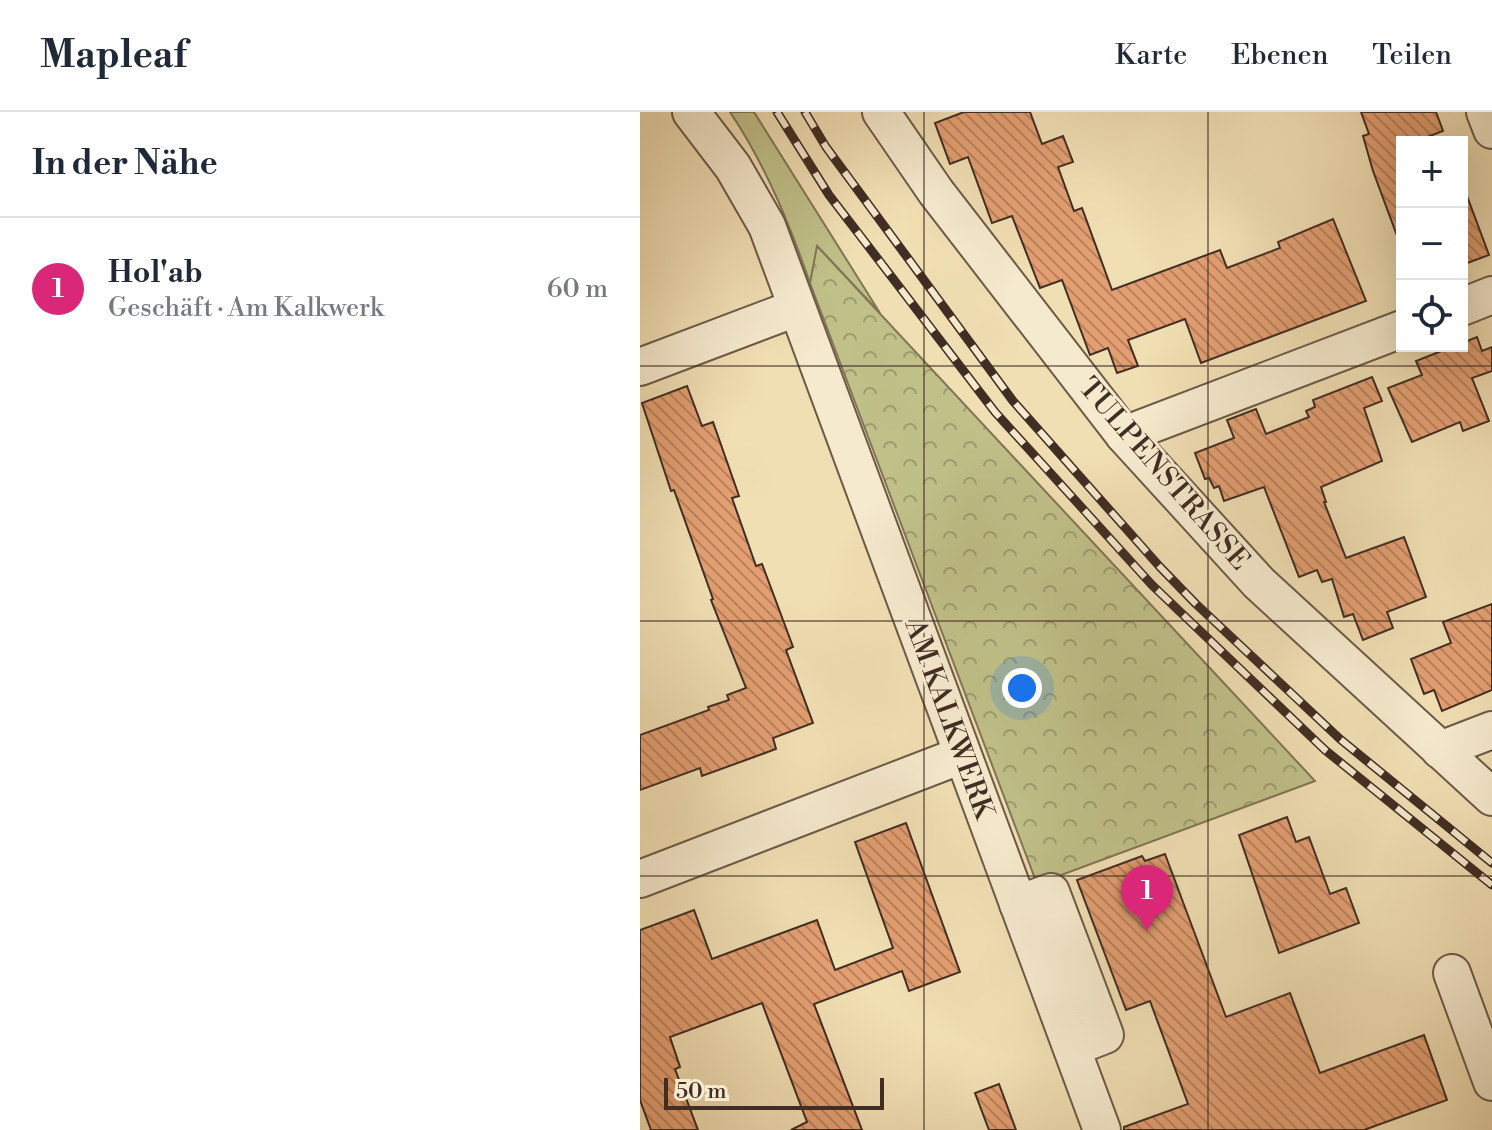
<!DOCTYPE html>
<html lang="de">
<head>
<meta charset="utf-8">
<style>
	:root { --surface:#fff; --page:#f6f6f7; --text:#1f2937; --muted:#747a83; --line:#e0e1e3; --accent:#db2777 }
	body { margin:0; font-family:"Libre Bodoni",serif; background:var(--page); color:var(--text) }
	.controls { position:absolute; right:24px; top:24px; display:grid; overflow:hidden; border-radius:0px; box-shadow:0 8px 32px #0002 }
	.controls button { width:72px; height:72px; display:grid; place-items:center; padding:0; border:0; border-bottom:2px solid var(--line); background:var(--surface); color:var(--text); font:40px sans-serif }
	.scale { position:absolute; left:24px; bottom:20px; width:220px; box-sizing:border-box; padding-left:8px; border:4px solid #402d23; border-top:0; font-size:22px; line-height:28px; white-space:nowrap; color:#402d23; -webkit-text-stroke:6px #f6eace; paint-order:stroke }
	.you { position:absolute; left:382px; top:576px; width:28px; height:28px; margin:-20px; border:6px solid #fff; border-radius:50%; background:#1a73e8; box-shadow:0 0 0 12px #1a73e833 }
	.badge { display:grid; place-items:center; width:52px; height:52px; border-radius:50%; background:var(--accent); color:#fff; font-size:26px; font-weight:700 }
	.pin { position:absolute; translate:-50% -66px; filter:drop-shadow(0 2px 4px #0008) }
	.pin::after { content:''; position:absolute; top:42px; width:28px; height:24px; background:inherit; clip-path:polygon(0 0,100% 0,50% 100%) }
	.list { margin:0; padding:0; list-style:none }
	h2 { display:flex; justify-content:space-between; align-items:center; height:104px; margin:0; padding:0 32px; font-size:34px }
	h2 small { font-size:26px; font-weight:400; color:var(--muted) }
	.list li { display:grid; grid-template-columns:52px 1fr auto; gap:24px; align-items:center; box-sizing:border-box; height:144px; padding:0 32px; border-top:2px solid var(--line) }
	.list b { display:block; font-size:30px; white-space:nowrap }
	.list p { margin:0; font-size:26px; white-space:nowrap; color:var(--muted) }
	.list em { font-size:26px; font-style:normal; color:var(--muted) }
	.icon { flex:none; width:44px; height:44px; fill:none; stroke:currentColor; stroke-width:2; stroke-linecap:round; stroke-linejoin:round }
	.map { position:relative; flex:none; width:852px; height:1018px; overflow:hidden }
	header { display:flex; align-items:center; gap:48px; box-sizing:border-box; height:112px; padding:0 40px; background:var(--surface); border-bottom:2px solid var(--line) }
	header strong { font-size:38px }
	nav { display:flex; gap:44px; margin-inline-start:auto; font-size:28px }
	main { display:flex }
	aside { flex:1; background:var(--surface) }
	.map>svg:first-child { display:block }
</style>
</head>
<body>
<header>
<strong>Mapleaf</strong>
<nav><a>Karte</a><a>Ebenen</a><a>Teilen</a></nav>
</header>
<main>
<aside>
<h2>In der Nähe<small></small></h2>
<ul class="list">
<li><span class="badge">1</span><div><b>Hol'ab</b><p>Geschäft · Am Kalkwerk</p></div><em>60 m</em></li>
</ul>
</aside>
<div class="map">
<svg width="852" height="1018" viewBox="0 0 852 1018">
	<defs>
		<pattern id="forest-crowns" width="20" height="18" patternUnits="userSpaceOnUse" patternTransform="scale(2)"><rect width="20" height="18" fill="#c0c089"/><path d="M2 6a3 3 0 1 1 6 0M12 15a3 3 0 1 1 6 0" fill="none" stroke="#9d9c70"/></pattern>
		<pattern id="building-back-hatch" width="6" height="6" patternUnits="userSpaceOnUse" patternTransform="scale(2)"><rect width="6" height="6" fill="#e39f72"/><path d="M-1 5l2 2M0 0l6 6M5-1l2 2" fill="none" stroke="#b9825d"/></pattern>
	</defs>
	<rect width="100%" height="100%" fill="#f1dfb4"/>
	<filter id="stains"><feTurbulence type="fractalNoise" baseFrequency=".0025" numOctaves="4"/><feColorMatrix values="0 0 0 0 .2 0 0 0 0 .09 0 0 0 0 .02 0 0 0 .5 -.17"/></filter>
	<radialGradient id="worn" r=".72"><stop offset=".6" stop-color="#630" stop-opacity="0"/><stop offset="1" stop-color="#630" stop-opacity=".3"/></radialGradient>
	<path fill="#c0c089" stroke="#807656" stroke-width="2" d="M 90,0 L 114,0 L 240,201 L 178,135 L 170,171 C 149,111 126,54 90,0 Z"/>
	<path fill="url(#forest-crowns)" stroke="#807656" stroke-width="2" d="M 177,134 L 675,669 L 397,772 L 170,171 Z"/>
	<g fill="url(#building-back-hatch)" stroke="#402d23" stroke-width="2">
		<path d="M 324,0 L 390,0 L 402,32 L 423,24 L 433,50 L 418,55 L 434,99 L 442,96 L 472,178 L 580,138 L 587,156 L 640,136 L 638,130 L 693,107 L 726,189 L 561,251 L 545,207 L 488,228 L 498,254 L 477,261 L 468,236 L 450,243 L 422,168 L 400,176 L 372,104 L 352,111 L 328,45 L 310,52 L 295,11 Z"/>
		<path d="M 721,0 L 796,0 L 803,19 L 774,30 L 762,30 L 762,129 L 759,129 L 733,59 L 723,24 L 729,22 Z"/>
		<path d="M 824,76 L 849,143 L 822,153 L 822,77 Z"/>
		<path d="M 837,225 L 842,239 L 852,235 L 852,259 L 832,266 L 849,309 L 823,319 L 820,310 L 772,330 L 748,276 L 782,263 L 776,249 L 814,234 L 822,234 L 822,231 Z"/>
		<path d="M 732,265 L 742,289 L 724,296 L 742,349 L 681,375 L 686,390 L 684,390 L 706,446 L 764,425 L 786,485 L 747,500 L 753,516 L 723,528 L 713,502 L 704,505 L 692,467 L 682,470 L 677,458 L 659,465 L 624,375 L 584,389 L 579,374 L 574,376 L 569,366 L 565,367 L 555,341 L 594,326 L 587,308 L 616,297 L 626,322 L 669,305 L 666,299 L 675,295 L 673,288 Z"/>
		<path d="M 47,274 L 62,314 L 73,310 L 99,384 L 92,386 L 116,454 L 122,452 L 146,516 L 153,535 L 146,538 L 173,611 L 133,626 L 136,637 L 62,664 L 60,656 L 0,678 L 0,623 L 69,598 L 68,595 L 89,588 L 87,583 L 106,576 L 71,488 L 73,487 L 34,378 L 31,379 L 2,291 Z"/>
		<path d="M 852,492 L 852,578 L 802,599 L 794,578 L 784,582 L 771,547 L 811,531 L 803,510 Z"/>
		<path d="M 647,705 L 656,730 L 669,725 L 690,782 L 706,776 L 719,811 L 639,841 L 599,723 Z"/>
		<path d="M 266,711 L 320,860 L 269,879 L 262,859 L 174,892 L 222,1018 L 151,1018 L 167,1010 L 122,891 L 30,925 L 40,955 L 35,957 L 58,1018 L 11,1018 L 0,988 L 0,818 L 54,798 L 72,847 L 177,808 L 195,858 L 253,836 L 215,730 Z"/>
		<path d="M 525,742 L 586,905 L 650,881 L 680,961 L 784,923 L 807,988 L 724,1018 L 484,1018 L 484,1015 L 548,992 L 510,889 L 486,898 L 437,768 L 502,744 L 505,749 Z"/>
		<path d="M 359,972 L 376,1018 L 349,1018 L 335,981 Z"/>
	</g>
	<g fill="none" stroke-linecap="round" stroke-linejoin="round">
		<defs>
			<g id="minor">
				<path d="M 51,0 L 93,55 L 127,114 L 462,1018"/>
				<path d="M 241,0 L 296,80 L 484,323 L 619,471 L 852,685"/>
				<path d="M 845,0 L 852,18"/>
				<path d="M 822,195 L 852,183"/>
				<path d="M 0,255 L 156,196"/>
				<path d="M 484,323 L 762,217"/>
				<path d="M 800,638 L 852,618"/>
				<path d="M 0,767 L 322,643"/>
				<path d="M 378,792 L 411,780 L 465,923 L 432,936"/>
				<path d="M 812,861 L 852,970"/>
			</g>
		</defs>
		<use href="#minor" stroke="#6c5a47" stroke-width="40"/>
		<use href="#minor" stroke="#f6eace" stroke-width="36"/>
		<defs>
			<g id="rail">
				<path d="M 137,0 L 189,83 L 355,300 L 512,473 L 685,638 L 852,773"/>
				<path d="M 165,0 L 186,35 L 373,289 L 520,455 L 556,492 L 700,627 L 852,751"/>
			</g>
		</defs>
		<use href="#rail" stroke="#402d23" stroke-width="9"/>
		<use href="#rail" stroke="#f6eace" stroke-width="6" stroke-dasharray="18" stroke-linecap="butt"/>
	</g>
	<path fill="none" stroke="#402d23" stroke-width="2" stroke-opacity="0.55" d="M 284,0 L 284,1018M 568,0 L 568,1018M 0,254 L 852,254M 0,509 L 852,509M 0,764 L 852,764"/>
	<g text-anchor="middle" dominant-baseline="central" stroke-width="6" stroke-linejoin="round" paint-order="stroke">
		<g font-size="28" fill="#402d23" stroke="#f6eace">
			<text transform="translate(524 362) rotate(49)">TULPENSTRASSE</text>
			<text transform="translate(309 607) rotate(70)">AM KALKWERK</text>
		</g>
	</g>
	<rect width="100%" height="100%" filter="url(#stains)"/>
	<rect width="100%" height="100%" fill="url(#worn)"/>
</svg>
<div class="controls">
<button>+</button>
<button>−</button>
<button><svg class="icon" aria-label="locate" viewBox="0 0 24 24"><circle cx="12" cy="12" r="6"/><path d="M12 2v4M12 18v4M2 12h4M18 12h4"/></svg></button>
</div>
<div class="scale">50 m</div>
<div class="you"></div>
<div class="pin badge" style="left:507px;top:819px">1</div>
</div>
</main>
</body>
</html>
